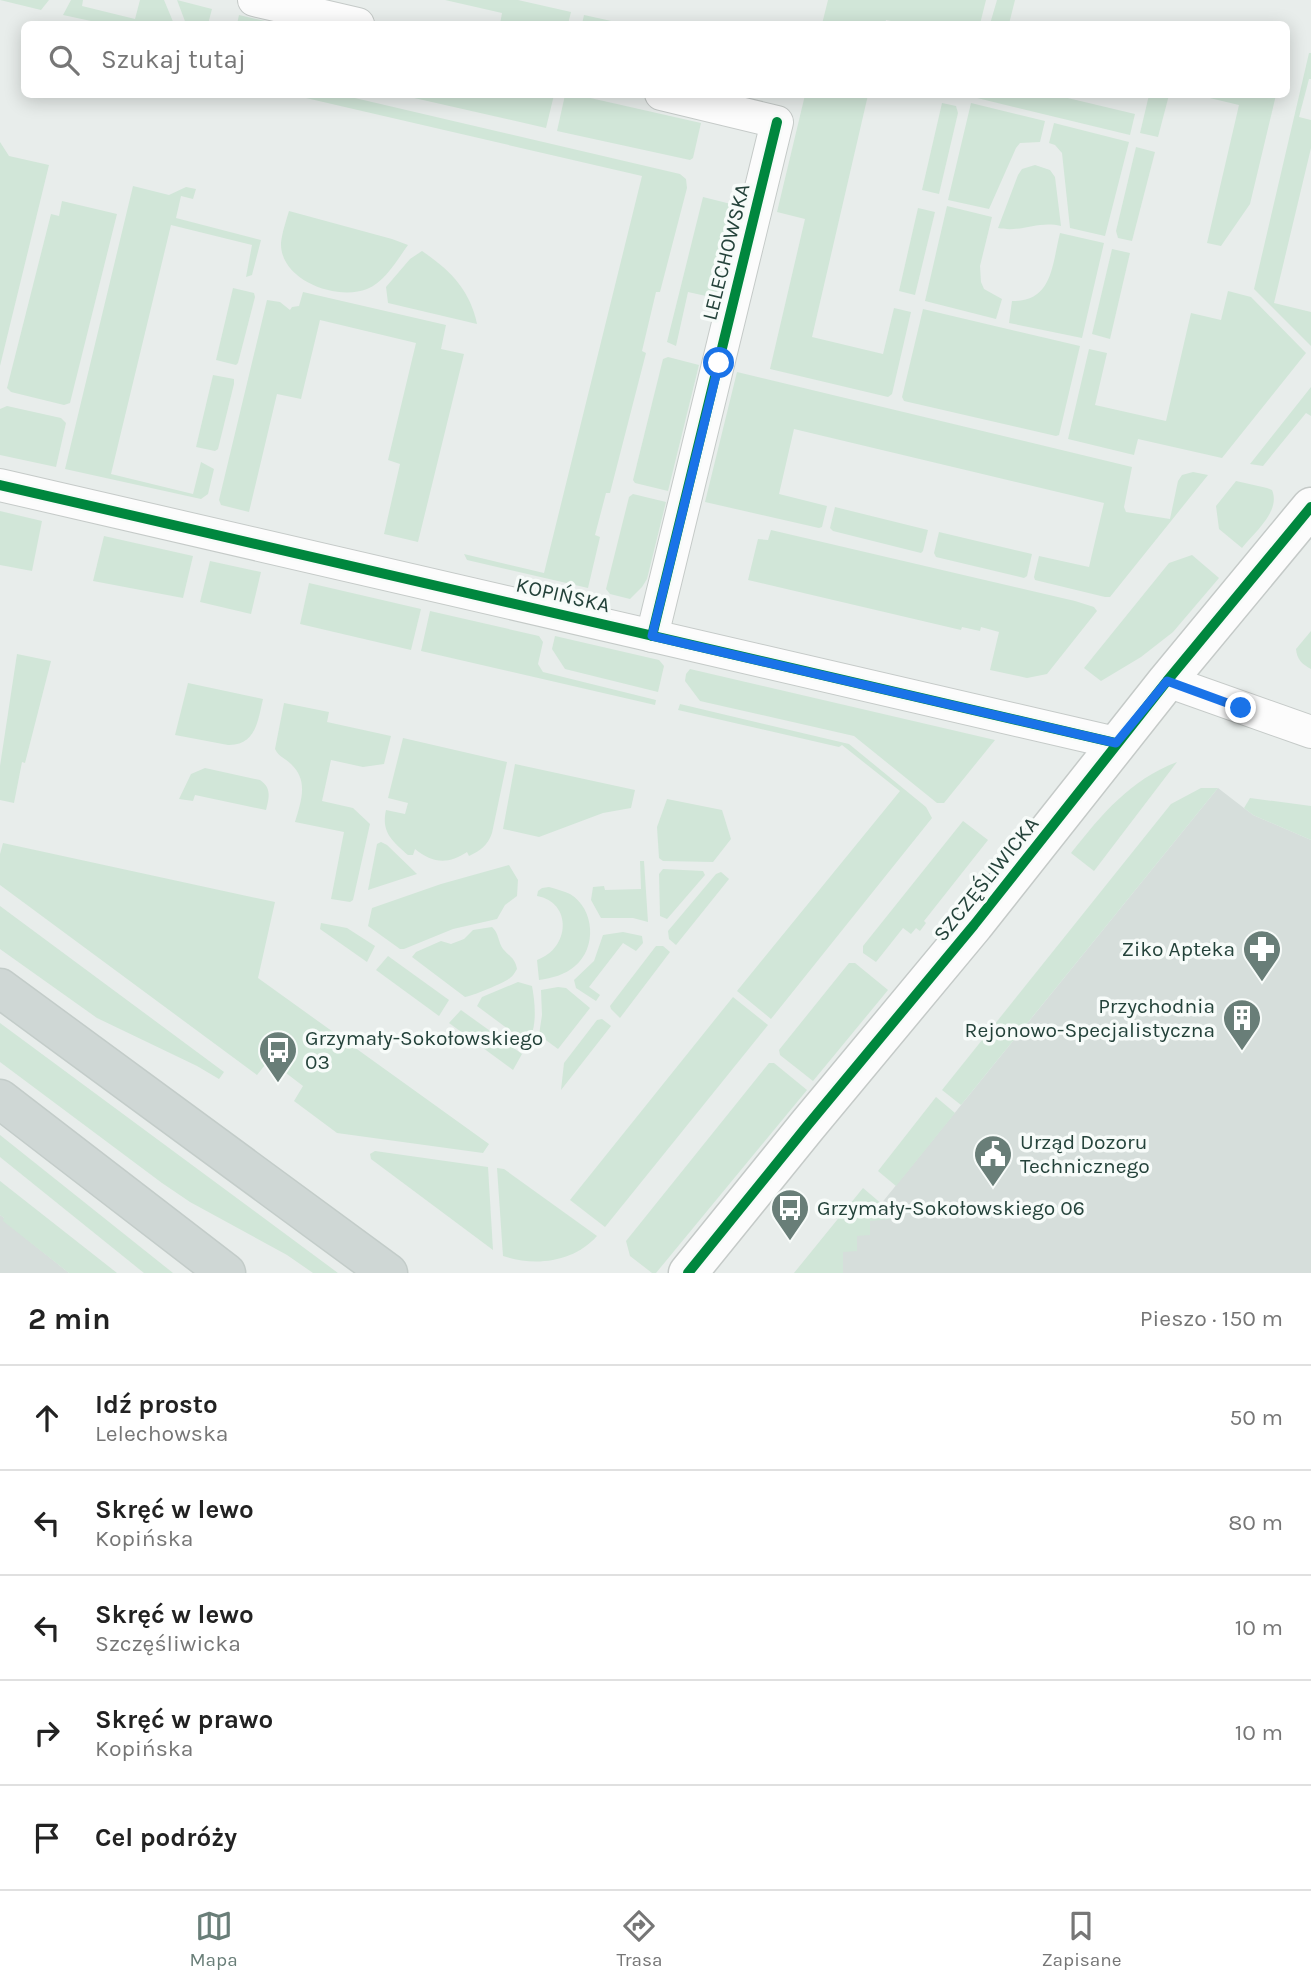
<!DOCTYPE html>
<html lang="pl">
<head>
<meta charset="utf-8">
<style>
	:root { --surface:#fff; --page:#f2f2f2; --text:#222; --muted:#767676; --line:#e0e0e0; --accent:#697e78 }
	body { margin:0; font-family:Karla,sans-serif; background:var(--page); color:var(--text) }
	.stop { position:absolute; width:21px; height:21px; margin:-16px; border:5px solid #1a73e8; border-radius:50%; background:#fff }
	.stop.end { background:#1a73e8; border-color:#fff; box-shadow:0 2px 7px #0008 }
	.list { margin:0; padding:0; list-style:none }
	h2 { display:flex; justify-content:space-between; align-items:center; height:91px; margin:0; padding:0 28px; font-size:30px }
	h2 small { font-size:23px; font-weight:400; color:var(--muted) }
	.list li { display:grid; grid-template-columns:46px 1fr auto; gap:21px; align-items:center; box-sizing:border-box; height:105px; padding:0 28px; border-top:2px solid var(--line) }
	.list b { display:block; font-size:26px; white-space:nowrap }
	.list p { margin:0; font-size:23px; white-space:nowrap; color:var(--muted) }
	.list em { font-size:23px; font-style:normal; color:var(--muted) }
	.icon { flex:none; width:38px; height:38px; fill:none; stroke:currentColor; stroke-width:2; stroke-linecap:round; stroke-linejoin:round }
	.map { position:relative; flex:none; width:1311px; height:1273px; overflow:hidden }
	.search { position:absolute; background:var(--surface); box-shadow:0 4px 18px #0003; left:21px; right:21px; top:21px; height:77px; display:flex; align-items:center; gap:18px; box-sizing:border-box; padding:0 24px; border-radius:10px; color:var(--muted); font-size:26px }
	.sheet { height:616px; background:var(--surface) }
	nav { display:flex; justify-content:space-around; align-items:center; box-sizing:border-box; height:98px; border-top:2px solid var(--line); background:var(--surface); font-size:19px; color:var(--muted) }
	nav a { display:grid; justify-items:center; gap:4px }
	nav .on { color:var(--accent) }
	.map>svg:first-child { display:block }
</style>
</head>
<body>
<div class="map">
<svg width="1311" height="1273" viewBox="0 0 1311 1273">
	<rect width="100%" height="100%" fill="#e8edeb"/>
	<g fill="#d6dedb">
		<path d="M 1218,788 L 1253,815 L 1311,840 L 1311,1273 L 825,1273 Z"/>
		<path d="M 0,1215 L 4,1218 L 4,1221 L 69,1273 L 0,1273 Z"/>
	</g>
	<g fill="#d1e6d8">
		<path d="M 0,0 L 49,0 L 41,10 Z"/>
		<path d="M 71,0 L 83,0 L 82,6 L 135,19 L 140,0 L 164,0 L 174,24 L 105,24 L 63,15 Z"/>
		<path d="M 177,0 L 212,9 L 208,24 L 186,24 Z"/>
		<path d="M 445,0 L 518,0 L 571,12 L 568,24 L 500,24 L 502,13 Z"/>
		<path d="M 828,0 L 986,0 L 980,24 L 906,24 L 886,20 L 885,24 L 822,24 Z"/>
		<path d="M 997,0 L 1015,0 L 1009,24 L 990,24 Z"/>
		<path d="M 239,15 L 278,24 L 237,24 Z"/>
		<path d="M 584,15 L 625,24 L 582,24 Z"/>
		<path d="M 1309,53 L 1311,53 L 1311,79 L 1309,79 L 1299,117 L 1311,120 L 1311,148 L 1274,303 L 1311,312 L 1311,346 L 1254,289 Z"/>
		<path d="M 293,95 L 342,95 L 680,174 L 686,179 L 687,188 L 660,292 L 656,292 L 642,351 L 646,353 L 610,493 L 606,493 L 595,535 L 600,537 L 588,588 L 467,560 L 464,554 L 544,573 L 642,176 Z"/>
		<path d="M 401,95 L 553,94 L 554,95 L 546,128 Z"/>
		<path d="M 565,95 L 577,95 L 701,123 L 693,158 L 690,160 L 557,131 Z"/>
		<path d="M 805,95 L 868,95 L 812,337 L 883,354 L 894,308 L 911,312 L 892,394 L 888,397 L 770,369 L 805,219 L 777,212 Z"/>
		<path d="M 973,95 L 1055,95 L 1135,114 L 1130,135 L 973,97 Z"/>
		<path d="M 1149,95 L 1169,95 L 1158,137 L 1140,133 Z"/>
		<path d="M 1197,95 L 1276,95 L 1250,204 L 1221,246 L 1207,243 L 1239,105 Z"/>
		<path d="M 942,103 L 956,106 L 958,113 L 939,194 L 922,190 Z"/>
		<path d="M 971,103 L 1045,121 L 1040,142 L 1020,143 L 1016,148 L 989,209 L 948,200 Z"/>
		<path d="M 1054,123 L 1129,142 L 1105,236 L 1070,228 L 1062,153 L 1055,145 L 1049,143 Z"/>
		<path d="M 0,142 L 9,156 L 49,165 L 0,366 Z"/>
		<path d="M 1136,147 L 1155,152 L 1132,241 L 1118,238 L 1116,231 Z"/>
		<path d="M 1035,165 L 1050,170 L 1055,177 L 1061,226 C 1038,220 1022,233 998,228 L 1018,175 L 1022,169 Z"/>
		<path d="M 133,186 L 169,195 L 186,187 L 196,189 L 193,199 L 181,196 L 176,218 L 261,240 L 252,275 L 246,277 L 252,245 L 171,225 L 111,474 L 193,494 L 201,462 L 214,469 L 208,494 L 201,499 L 65,469 Z"/>
		<path d="M 703,197 L 739,206 L 715,298 L 688,292 L 676,346 L 667,342 Z"/>
		<path d="M 62,201 L 117,214 L 70,403 L 64,405 L 11,392 L 7,388 L 51,214 L 59,216 Z"/>
		<path d="M 947,206 L 992,217 L 980,266 L 981,282 L 984,289 L 1002,299 L 996,319 L 925,301 Z"/>
		<path d="M 918,208 L 935,212 L 915,295 L 899,291 Z"/>
		<path d="M 289,211 L 392,239 L 408,245 C 397,260 385,282 367,289 C 338,301 280,281 281,243 C 282,233 286,221 289,211 Z"/>
		<path d="M 1060,233 L 1104,243 L 1082,338 L 1009,323 L 1012,301 C 1053,302 1052,264 1060,233 Z"/>
		<path d="M 1112,249 L 1130,253 L 1110,339 L 1092,334 Z"/>
		<path d="M 422,251 C 450,270 470,290 477,324 L 388,303 L 386,287 L 410,259 Z"/>
		<path d="M 233,288 L 254,293 L 255,297 L 238,363 L 236,365 L 216,360 Z"/>
		<path d="M 1228,291 L 1251,297 L 1306,353 L 1222,458 L 1138,439 L 1134,455 L 1068,439 L 1089,349 L 1107,353 L 1095,405 L 1166,421 L 1191,313 L 1221,320 Z"/>
		<path d="M 303,292 L 446,325 L 441,349 L 464,354 L 418,542 L 384,534 L 400,464 L 388,460 L 416,343 L 320,320 L 301,399 L 277,394 L 249,512 L 221,505 L 219,500 L 267,300 L 280,302 L 290,310 L 292,307 L 299,306 Z"/>
		<path d="M 923,309 L 1080,346 L 1059,435 L 1056,436 L 904,401 L 902,397 Z"/>
		<path d="M 668,357 L 699,365 L 668,491 L 635,483 L 633,480 L 663,359 Z"/>
		<path d="M 737,372 L 1132,467 L 1124,507 L 1126,512 L 1170,519 L 1178,481 L 1182,475 L 1193,472 L 1208,475 L 1110,597 L 1105,597 L 1035,580 L 1034,577 L 1039,556 L 1089,567 L 1104,503 L 794,429 L 779,494 L 827,506 L 822,527 L 819,528 L 705,502 Z"/>
		<path d="M 213,375 L 234,379 L 234,384 L 218,449 L 215,451 L 196,447 Z"/>
		<path d="M 1311,387 L 1311,416 L 1306,413 L 1263,466 L 1250,464 Z"/>
		<path d="M 7,406 L 61,418 L 66,423 L 56,467 L 0,455 L 0,409 Z"/>
		<path d="M 1236,481 L 1267,488 L 1272,490 C 1281,511 1255,532 1242,548 L 1219,529 L 1216,506 Z"/>
		<path d="M 633,494 L 666,502 L 647,579 L 642,587 L 630,599 L 610,594 L 606,589 L 629,497 Z"/>
		<path d="M 835,507 L 928,530 L 923,551 L 921,553 L 833,531 L 830,528 Z"/>
		<path d="M 0,511 L 42,521 L 32,571 L 0,565 Z"/>
		<path d="M 771,530 L 1075,601 L 1094,607 L 1097,611 L 1047,674 L 1027,678 L 990,670 L 999,632 L 981,627 L 980,631 L 962,627 L 961,630 L 748,580 L 758,539 L 768,540 Z"/>
		<path d="M 939,532 L 1032,554 L 1027,576 L 1024,578 L 936,557 L 934,553 Z"/>
		<path d="M 104,536 L 193,556 L 183,598 L 93,581 Z"/>
		<path d="M 1192,555 L 1219,578 L 1173,632 L 1141,657 L 1101,681 L 1084,668 L 1169,563 Z"/>
		<path d="M 210,561 L 261,572 L 251,614 L 200,602 Z"/>
		<path d="M 309,583 L 421,609 L 411,650 L 300,624 Z"/>
		<path d="M 430,611 L 539,636 L 543,642 L 538,664 L 543,672 L 656,700 L 655,705 L 421,651 Z"/>
		<path d="M 1311,631 L 1311,669 C 1302,664 1297,660 1296,649 Z"/>
		<path d="M 555,636 L 659,660 L 664,666 L 658,692 L 565,669 L 552,649 Z"/>
		<path d="M 17,654 L 51,661 L 25,763 L 22,762 L 14,803 L 0,800 L 0,766 Z"/>
		<path d="M 690,669 L 995,740 L 944,803 L 937,803 L 854,736 L 700,701 L 685,681 L 686,674 Z"/>
		<path d="M 188,683 L 263,699 C 258,720 256,746 228,745 L 175,735 Z"/>
		<path d="M 284,703 L 329,712 L 327,722 L 391,736 L 384,764 L 363,767 L 331,760 L 322,801 L 353,808 L 370,824 L 353,900 L 350,902 L 331,899 L 344,832 L 295,822 C 301,801 309,781 291,764 C 285,758 279,757 275,749 Z"/>
		<path d="M 680,704 L 849,744 L 926,807 L 932,818 L 771,1019 L 737,991 L 900,791 L 842,745 L 839,747 L 678,710 Z"/>
		<path d="M 403,738 L 507,762 L 492,833 C 488,845 480,851 469,856 L 467,852 C 448,865 432,863 415,849 L 413,855 L 408,855 C 392,841 381,832 386,810 L 405,814 L 408,803 L 388,798 Z"/>
		<path d="M 1177,762 L 1094,871 L 1071,853 C 1102,814 1130,780 1177,762 Z"/>
		<path d="M 515,764 L 635,790 L 631,808 L 603,813 L 539,837 L 503,829 Z"/>
		<path d="M 205,768 L 260,780 C 272,788 269,798 266,810 L 195,795 L 193,801 L 179,799 L 191,774 Z"/>
		<path d="M 1201,788 L 1218,788 L 961,1105 L 942,1090 L 1171,804 Z"/>
		<path d="M 1250,798 L 1311,806 L 1311,840 L 1253,815 L 1244,808 Z"/>
		<path d="M 667,799 L 722,810 L 731,839 L 713,862 L 663,861 L 659,858 L 657,827 Z"/>
		<path d="M 963,821 L 988,840 L 924,921 L 926,923 L 920,931 L 916,928 L 911,934 L 903,928 L 876,962 L 863,953 L 863,946 Z"/>
		<path d="M 381,842 L 387,845 L 417,874 L 368,890 L 377,844 Z"/>
		<path d="M 3,843 L 275,902 L 258,978 L 489,1144 L 483,1153 L 337,1133 L 294,1101 L 303,1086 L 269,1060 L 257,1075 L 0,885 L 0,854 Z"/>
		<path d="M 640,861 L 644,861 L 648,922 L 633,918 L 601,918 L 591,900 L 593,887 L 604,886 L 605,890 L 641,889 Z"/>
		<path d="M 509,865 L 518,880 L 517,896 L 505,905 L 497,919 L 453,929 L 404,949 L 400,949 L 368,926 L 372,908 L 441,884 Z"/>
		<path d="M 663,869 L 703,871 L 705,875 L 667,919 L 660,916 L 659,874 Z"/>
		<path d="M 721,872 L 729,879 L 676,945 L 669,939 L 668,931 L 716,874 Z"/>
		<path d="M 549,887 C 556,889 564,891 570,894 C 595,909 597,948 575,966 C 565,975 552,978 539,980 L 537,960 C 571,948 572,902 537,896 L 538,891 L 542,888 Z"/>
		<path d="M 0,906 L 224,1072 L 219,1079 L 197,1066 L 97,1018 L 0,949 Z"/>
		<path d="M 321,923 L 347,928 L 375,946 L 367,962 L 320,929 Z"/>
		<path d="M 492,927 C 499,933 498,942 503,949 C 510,957 515,958 517,969 C 515,972 513,976 510,978 C 506,982 470,997 465,997 L 412,957 L 416,952 L 441,941 L 451,944 L 464,939 L 473,930 Z"/>
		<path d="M 623,932 L 642,936 L 643,943 L 636,951 L 623,943 L 589,987 L 600,995 L 596,1001 L 576,988 L 574,980 L 594,961 L 603,935 Z"/>
		<path d="M 656,946 L 663,946 L 670,952 L 620,1018 L 611,1009 L 610,1006 Z"/>
		<path d="M 388,956 L 449,1000 L 439,1016 L 376,970 Z"/>
		<path d="M 849,963 L 855,963 L 888,990 L 813,1081 L 780,1055 L 779,1050 Z"/>
		<path d="M 518,982 L 532,986 C 535,1002 538,1029 527,1043 L 477,1006 L 482,997 Z"/>
		<path d="M 558,987 L 566,988 L 590,1008 L 558,1049 L 539,1035 L 542,1015 L 541,990 Z"/>
		<path d="M 733,997 L 768,1025 L 605,1227 L 570,1200 Z"/>
		<path d="M 461,1010 L 522,1054 L 513,1070 L 449,1023 Z"/>
		<path d="M 602,1019 L 611,1026 L 561,1090 L 564,1063 L 597,1020 Z"/>
		<path d="M 0,1023 L 338,1273 L 313,1273 L 287,1255 L 190,1202 L 162,1183 L 0,1062 Z"/>
		<path d="M 769,1063 L 774,1063 L 807,1090 L 656,1273 L 652,1273 L 630,1256 L 626,1241 Z"/>
		<path d="M 936,1097 L 955,1113 L 896,1186 L 878,1171 Z"/>
		<path d="M 0,1135 L 173,1273 L 144,1273 L 0,1157 Z"/>
		<path d="M 375,1151 L 488,1167 L 493,1250 L 371,1159 L 370,1154 Z"/>
		<path d="M 497,1168 L 504,1169 L 597,1236 C 574,1262 535,1267 503,1256 Z"/>
		<path d="M 0,1181 L 117,1273 L 69,1273 L 3,1221 L 4,1218 L 0,1215 Z"/>
		<path d="M 863,1188 L 890,1211 L 893,1216 L 892,1219 L 870,1221 L 870,1235 L 857,1236 L 857,1251 L 843,1252 L 843,1273 L 794,1273 Z"/>
	</g>
	<g fill="none" stroke-linecap="round" stroke-linejoin="round">
		<defs>
			<g id="minor">
				<path d="M 254,0 L 358,24"/>
				<path d="M 0,485 L 1116,743"/>
				<path d="M 652,636 L 777,122 L 661,94"/>
				<path d="M 1167,681 L 1311,732"/>
			</g>
			<path id="tertiary" d="M 688,1273 L 807,1126 L 974,925 L 1167,681 L 1311,507"/>
			<g id="primary">
				<path d="M 0,988 L 388,1273"/>
				<path d="M 0,1099 L 226,1273"/>
			</g>
		</defs>
		<use href="#minor" stroke="#c5cac8" stroke-width="34"/>
		<use href="#tertiary" stroke="#c5cac8" stroke-width="41"/>
		<use href="#primary" stroke="#c3ccc9" stroke-width="41"/>
		<use href="#minor" stroke="#fcfcfc" stroke-width="32"/>
		<use href="#tertiary" stroke="#fcfcfc" stroke-width="38"/>
		<use href="#primary" stroke="#cfd7d5" stroke-width="38"/>
		<defs>
			<g id="cycleway">
				<path d="M 0,485 L 1116,743"/>
				<path d="M 652,636 L 777,122"/>
				<path d="M 688,1273 L 807,1126 L 974,925 L 1167,681 L 1311,507"/>
			</g>
		</defs>
		<use href="#cycleway" stroke="#f7fbf9" stroke-width="15"/>
		<use href="#cycleway" stroke="#00873e" stroke-width="10"/>
	</g>
	<g fill="none" stroke-linecap="round" stroke-linejoin="round">
		<path stroke="#1a73e8" stroke-width="9" d="M 719,363 L 652,636 L 1116,743 L 1167,681 L 1241,708"/>
	</g>
	<defs>
		<symbol id="pharmacy-pin" viewBox="-11 -11 22 30"><path d="M0 17L-7.5 6A9.5 9.5 0 1 1 7.5 6Z" fill="#697e78" stroke="#f7fbf9"/><path d="M-2-6h4v4h4v4h-4v4h-4v-4h-4v-4h4Z" fill="#fff"/></symbol>
		<symbol id="building-pin" viewBox="-11 -11 22 30"><path d="M0 17L-7.5 6A9.5 9.5 0 1 1 7.5 6Z" fill="#697e78" stroke="#f7fbf9"/><path d="M-4-6H4V6H1V3H-1V6H-4ZM-2.5-4.3h1.7v1.8h-1.7ZM.8-4.3h1.7v1.8H.8ZM-2.5-1h1.7V.8h-1.7ZM.8-1h1.7V.8H.8Z" fill="#fff"/></symbol>
		<symbol id="bus-pin" viewBox="-11 -11 22 30"><path d="M0 17L-7.5 6A9.5 9.5 0 1 1 7.5 6Z" fill="#697e78" stroke="#f7fbf9"/><path d="M-5-6H5V4H4V6H2V4H-2V6H-4V4H-5ZM-3.5-4V0h7V-4ZM-3.5 1.2v1.5H-2V1.2ZM2 1.2v1.5H3.5V1.2Z" fill="#fff"/></symbol>
		<symbol id="civic-pin" viewBox="-11 -11 22 30"><path d="M0 17L-7.5 6A9.5 9.5 0 1 1 7.5 6Z" fill="#697e78" stroke="#f7fbf9"/><path d="M-.6-6.5H3V-4.5H.6V-3L4-1V1h2V6H-6V1h2V-1L-.6-3ZM-1.2 2.5V6h2.4V2.5Z" fill="#fff"/></symbol>
	</defs>
	<g fill-rule="evenodd">
		<use href="#pharmacy-pin" x="1240" y="927" width="44" height="60"/>
		<use href="#building-pin" x="1220" y="996" width="44" height="60"/>
		<use href="#bus-pin" x="256" y="1028" width="44" height="60"/>
		<use href="#civic-pin" x="971" y="1132" width="44" height="60"/>
		<use href="#bus-pin" x="768" y="1186" width="44" height="60"/>
	</g>
	<g text-anchor="middle" dominant-baseline="central" stroke-width="7" stroke-linejoin="round" paint-order="stroke">
		<g font-size="21" fill="#24423a" stroke="#f7fbf9">
			<text transform="translate(726 252) rotate(-76)">LELECHOWSKA</text>
			<text transform="translate(563 595) rotate(13)">KOPIŃSKA</text>
			<text transform="translate(986 879) rotate(-51)">SZCZĘŚLIWICKA</text>
		</g>
		<g font-size="21" fill="#24423a" stroke="#f7fbf9" text-anchor="start">
			<text x="1235" y="949" text-anchor="end">Ziko Apteka</text>
			<text x="1215" y="1006" text-anchor="end">Przychodnia<tspan x="1215" dy="24">Rejonowo-Specjalistyczna</tspan></text>
			<text x="305" y="1038">Grzymały-Sokołowskiego<tspan x="305" dy="24">03</tspan></text>
			<text x="1020" y="1142">Urząd Dozoru<tspan x="1020" dy="24">Technicznego</tspan></text>
			<text x="817" y="1208">Grzymały-Sokołowskiego 06</text>
		</g>
	</g>
</svg>
<div class="stop" style="left:719px;top:363px"></div>
<div class="stop end" style="left:1241px;top:708px"></div>
<div class="search"><svg class="icon" aria-label="search" viewBox="0 0 24 24"><circle cx="10" cy="10" r="6"/><path d="M15 15l6 6"/></svg>Szukaj tutaj</div>
</div>
<section class="sheet">
<h2>2 min<small>Pieszo · 150 m</small></h2>
<ul class="list">
<li><svg class="icon" aria-label="ahead" viewBox="0 0 24 24"><path d="M12 20V5M6 11l6-6 6 6"/></svg><div><b>Idź prosto</b><p>Lelechowska</p></div><em>50 m</em></li>
<li><svg class="icon" aria-label="left" viewBox="0 0 24 24"><path d="M17 20v-9H6M10 6l-5 5 5 5"/></svg><div><b>Skręć w lewo</b><p>Kopińska</p></div><em>80 m</em></li>
<li><svg class="icon" aria-label="left" viewBox="0 0 24 24"><path d="M17 20v-9H6M10 6l-5 5 5 5"/></svg><div><b>Skręć w lewo</b><p>Szczęśliwicka</p></div><em>10 m</em></li>
<li><svg class="icon" aria-label="right" viewBox="0 0 24 24"><path d="M7 20v-9h11M14 6l5 5-5 5"/></svg><div><b>Skręć w prawo</b><p>Kopińska</p></div><em>10 m</em></li>
<li><svg class="icon" aria-label="arrive" viewBox="0 0 24 24"><path d="M6 21V4h12l-3 4 3 4H6"/></svg><div><b>Cel podróży</b></div></li>
</ul>
</section>
<nav>
<a class="on"><svg class="icon" aria-label="map" viewBox="0 0 24 24"><path d="M3 6l6-2 6 2 6-2v14l-6 2-6-2-6 2zM9 4v14M15 6v14"/></svg>Mapa</a>
<a><svg class="icon" aria-label="directions" viewBox="0 0 24 24"><path d="M12 3l9 9-9 9-9-9zM9 14v-3h6M13 9l2 2-2 2"/></svg>Trasa</a>
<a><svg class="icon" aria-label="saved" viewBox="0 0 24 24"><path d="M7 4h10v16l-5-4-5 4z"/></svg>Zapisane</a>
</nav>
</body>
</html>
